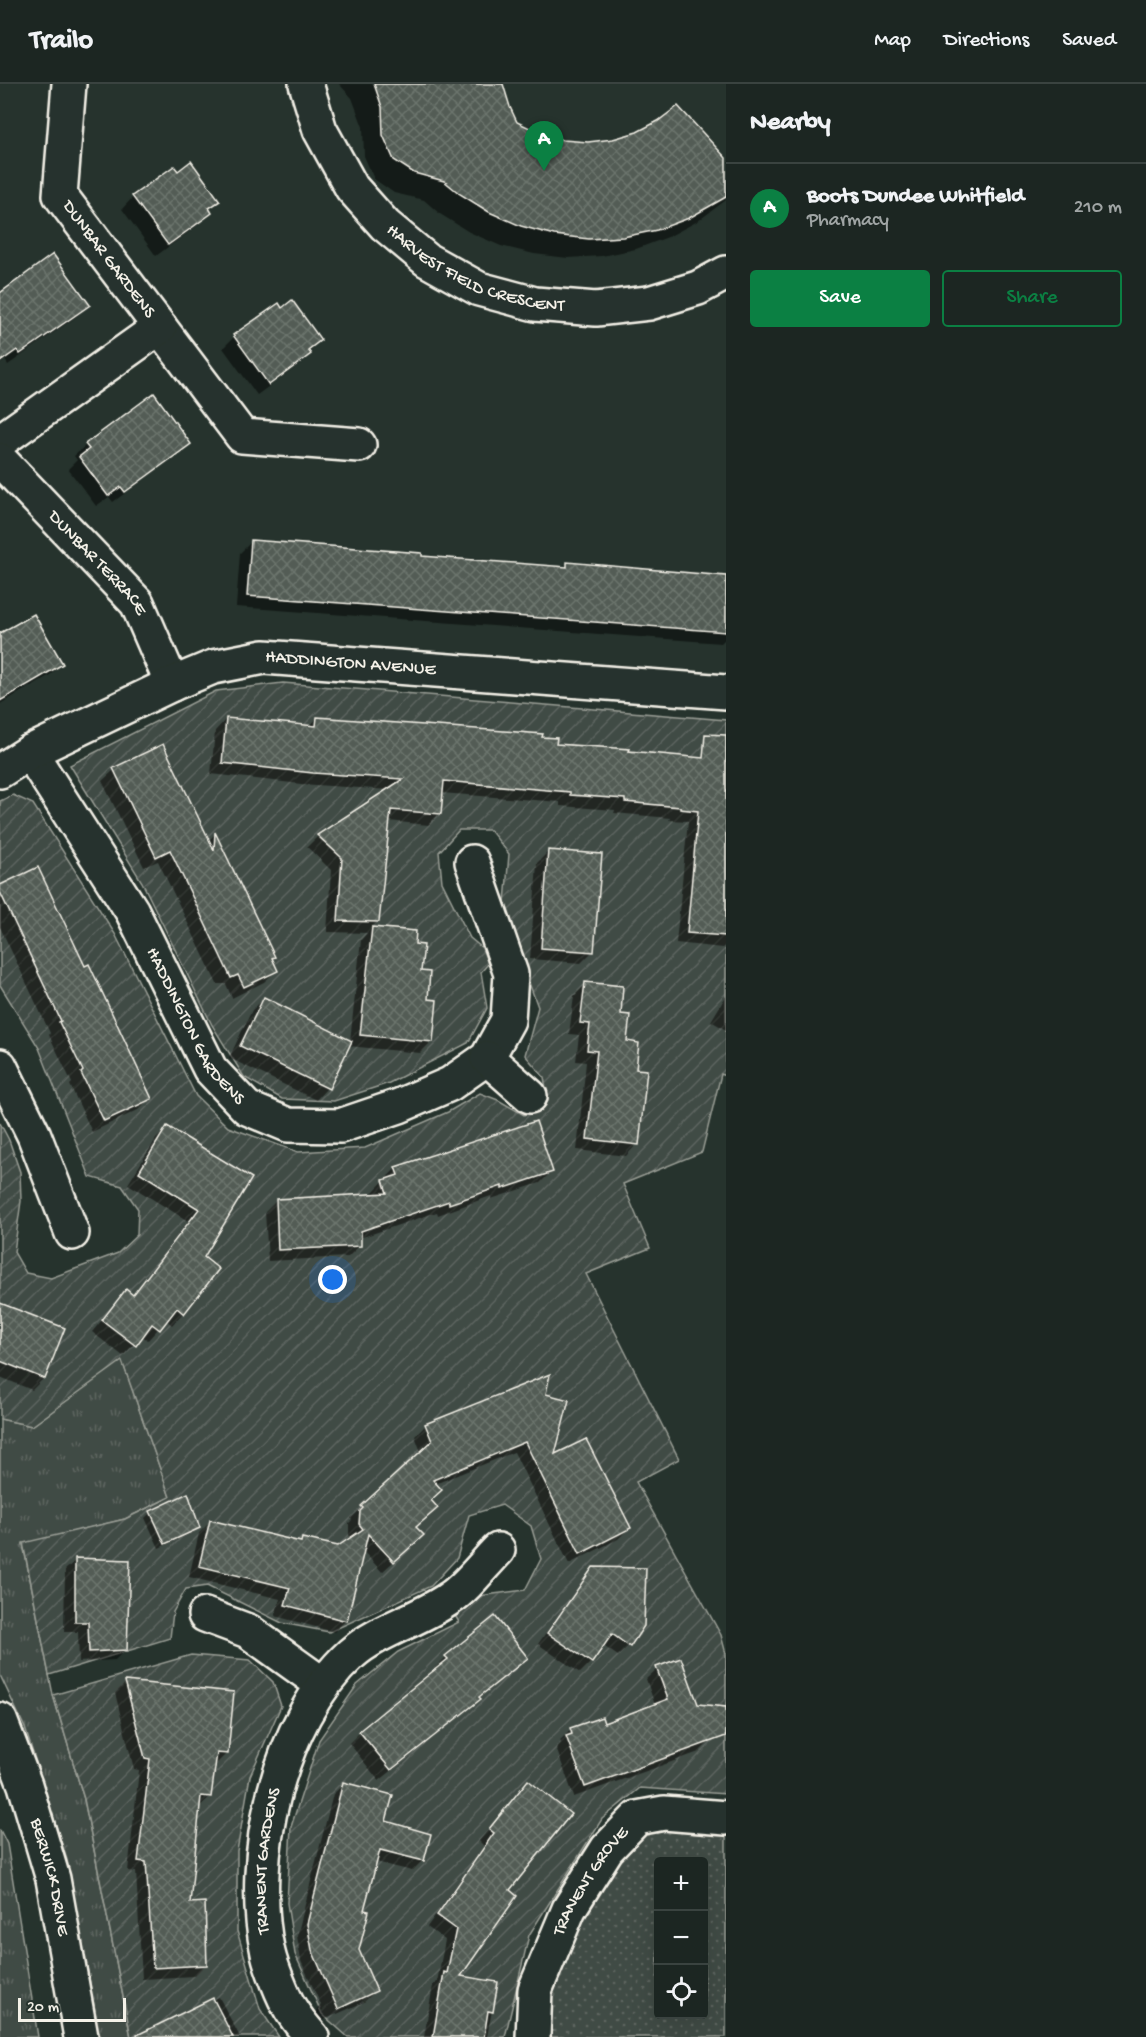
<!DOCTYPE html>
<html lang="en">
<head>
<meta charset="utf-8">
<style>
	:root { --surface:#1c2622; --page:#29322f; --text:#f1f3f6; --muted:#a0a5a5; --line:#3a4340; --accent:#0b8043 }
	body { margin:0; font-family:"Gochi Hand",sans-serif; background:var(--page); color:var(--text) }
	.controls { position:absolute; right:18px; bottom:18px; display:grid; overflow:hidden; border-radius:6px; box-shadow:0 6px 24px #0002 }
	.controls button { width:54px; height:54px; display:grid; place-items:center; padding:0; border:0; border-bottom:2px solid var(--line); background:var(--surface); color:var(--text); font:30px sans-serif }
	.scale { position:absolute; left:18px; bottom:15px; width:108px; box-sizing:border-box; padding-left:6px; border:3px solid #f4f1e8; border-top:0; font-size:16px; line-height:21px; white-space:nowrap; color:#f4f1e8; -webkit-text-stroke:4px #26332d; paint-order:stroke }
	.you { position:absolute; left:333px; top:1196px; width:21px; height:21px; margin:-15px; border:4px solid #fff; border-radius:50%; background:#1a73e8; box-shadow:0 0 0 9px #1a73e833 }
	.badge { display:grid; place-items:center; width:39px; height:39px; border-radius:50%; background:var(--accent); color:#fff; font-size:20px; font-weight:700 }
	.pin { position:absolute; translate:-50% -50px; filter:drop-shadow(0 2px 3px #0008) }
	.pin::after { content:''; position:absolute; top:32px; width:21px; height:18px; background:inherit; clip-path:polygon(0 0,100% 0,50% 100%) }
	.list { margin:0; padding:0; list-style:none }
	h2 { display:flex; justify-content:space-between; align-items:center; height:78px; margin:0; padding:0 24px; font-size:26px }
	h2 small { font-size:20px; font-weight:400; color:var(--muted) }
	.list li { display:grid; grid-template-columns:39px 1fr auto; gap:18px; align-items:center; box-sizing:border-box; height:90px; padding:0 24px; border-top:2px solid var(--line) }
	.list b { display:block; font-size:22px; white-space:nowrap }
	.list p { margin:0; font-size:20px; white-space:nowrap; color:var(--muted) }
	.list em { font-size:20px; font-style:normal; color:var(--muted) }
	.actions { display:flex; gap:12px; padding:18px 24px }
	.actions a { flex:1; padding:14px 0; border:2px solid var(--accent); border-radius:6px; text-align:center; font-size:21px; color:var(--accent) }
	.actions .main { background:var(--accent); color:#fff }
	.icon { flex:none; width:33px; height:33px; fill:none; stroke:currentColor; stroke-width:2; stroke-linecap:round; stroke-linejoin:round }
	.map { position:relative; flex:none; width:726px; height:1953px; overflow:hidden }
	header { display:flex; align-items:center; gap:36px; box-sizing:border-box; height:84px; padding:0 30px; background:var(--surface); border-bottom:2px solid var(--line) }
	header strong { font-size:28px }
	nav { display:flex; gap:33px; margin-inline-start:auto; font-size:21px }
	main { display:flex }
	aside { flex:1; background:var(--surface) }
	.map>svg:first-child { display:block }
</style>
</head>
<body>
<header>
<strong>Trailo</strong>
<nav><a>Map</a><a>Directions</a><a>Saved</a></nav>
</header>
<main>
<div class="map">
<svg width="726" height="1953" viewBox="0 0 726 1953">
	<defs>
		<pattern id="grass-tufts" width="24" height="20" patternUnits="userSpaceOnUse" patternTransform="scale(1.5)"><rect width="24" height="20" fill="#414b45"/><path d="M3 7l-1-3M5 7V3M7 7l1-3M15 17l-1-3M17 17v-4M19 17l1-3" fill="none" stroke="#5d6560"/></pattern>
		<pattern id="park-dots" width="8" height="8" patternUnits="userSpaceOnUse" patternTransform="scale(1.5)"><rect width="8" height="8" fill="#414b45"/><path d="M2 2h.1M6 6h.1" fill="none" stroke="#5d6560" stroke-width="1.8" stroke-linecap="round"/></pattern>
		<pattern id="garden-furrows" width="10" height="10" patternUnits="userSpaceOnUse" patternTransform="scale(1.5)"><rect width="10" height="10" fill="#414b45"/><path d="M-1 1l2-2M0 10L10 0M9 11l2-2" fill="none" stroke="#5d6560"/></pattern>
		<pattern id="building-cross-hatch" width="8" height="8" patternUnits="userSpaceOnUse" patternTransform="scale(1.5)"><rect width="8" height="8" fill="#525c55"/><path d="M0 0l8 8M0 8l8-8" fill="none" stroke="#6c746d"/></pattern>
	</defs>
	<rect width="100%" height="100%" fill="#26332d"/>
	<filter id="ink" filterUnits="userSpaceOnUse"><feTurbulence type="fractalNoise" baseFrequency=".0167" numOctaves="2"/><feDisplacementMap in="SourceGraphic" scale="12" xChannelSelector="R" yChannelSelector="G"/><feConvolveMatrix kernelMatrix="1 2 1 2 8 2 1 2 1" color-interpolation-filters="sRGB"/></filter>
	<g filter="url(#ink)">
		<g fill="url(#grass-tufts)" stroke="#9a9e96" stroke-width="1.5">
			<path d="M 122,1276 L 170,1413 L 125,1435 L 23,1460 L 53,1611 L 84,1715 L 131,1953 L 100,1953 L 67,1776 L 25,1644 L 0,1591 L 0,1335 L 32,1342 Z"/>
			<path d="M 0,1746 L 7,1760 L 38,1953 L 0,1953 Z"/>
		</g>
		<path fill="url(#park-dots)" stroke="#9a9e96" stroke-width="1.5" fill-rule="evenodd" d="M 668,1744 L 726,1750 L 726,1953 L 548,1953 L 550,1909 L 583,1832 L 617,1774 L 645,1748 ZM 658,1778 L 704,1778 L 704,1930 L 658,1930 Z"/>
		<g fill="url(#garden-furrows)" stroke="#9a9e96" stroke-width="1.5">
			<path d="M 283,599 L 726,636 L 726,992 L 721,990 L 702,1068 L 623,1100 L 650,1164 L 586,1190 L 679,1375 L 636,1398 L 721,1551 L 726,1570 L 726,1710 L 640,1704 L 602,1735 L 529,1851 L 505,1953 L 348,1953 L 322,1930 L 295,1870 L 287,1819 L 291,1743 L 319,1656 L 357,1601 L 398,1568 L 459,1538 L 454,1530 L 478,1512 L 525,1506 L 541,1475 L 531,1442 L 502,1421 L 469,1431 L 457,1474 L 431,1502 L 329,1548 L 282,1539 L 207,1502 L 186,1505 L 173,1528 L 170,1554 L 49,1591 L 23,1459 L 125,1435 L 170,1413 L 122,1277 L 32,1342 L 0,1335 L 0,1039 L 9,1056 L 20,1088 L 21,1117 L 14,1168 L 26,1189 L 51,1194 L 118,1169 L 137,1151 L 138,1125 L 122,1102 L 90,1093 L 39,964 L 0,901 L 0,717 L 13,711 L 33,720 L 115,850 L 196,1012 L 228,1043 L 298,1068 L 365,1064 L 448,1028 L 480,1009 L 498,1016 L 524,1031 L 548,1017 L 544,993 L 525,971 L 538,923 L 504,831 L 509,770 L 490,746 L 459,746 L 439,768 L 442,798 L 470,854 L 482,864 L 488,880 L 481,888 L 487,924 L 468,959 L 389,999 L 334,1017 L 282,1015 L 244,993 L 212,941 L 142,798 L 70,681 L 216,607 Z"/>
			<path d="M 191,1571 L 250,1576 L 273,1598 L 281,1622 L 250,1692 L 237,1767 L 237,1847 L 260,1925 L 279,1953 L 131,1953 L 84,1715 L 53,1611 Z"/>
		</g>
		<g fill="#0007">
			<path d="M 339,0 L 500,0 L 516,40 L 539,51 L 563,58 L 726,76 L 726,116 L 698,137 L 668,153 L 636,165 L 602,172 L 568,174 L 534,170 L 501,162 L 469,148 L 440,130 L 424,116 L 394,109 L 374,95 L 364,72 L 363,43 L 352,14 Z"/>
			<path d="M 133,113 L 218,116 L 208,126 L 210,128 L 199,140 L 156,172 L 122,125 Z"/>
			<path d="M 0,211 L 88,221 L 77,232 L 8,281 L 5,276 L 0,280 Z"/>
			<path d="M 234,253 L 319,256 L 298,281 L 257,311 L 223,264 Z"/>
			<path d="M 189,360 L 177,371 L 113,418 L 109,413 L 96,422 L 68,385 L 77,376 L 74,372 L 86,361 Z"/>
			<path d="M 252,457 L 563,484 L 567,480 L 726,494 L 726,554 L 721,559 L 236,523 L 240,469 Z"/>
			<path d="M 0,558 L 62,579 L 50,591 L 0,620 Z"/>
			<path d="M 317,634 L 541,654 L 555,661 L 726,677 L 726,861 L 722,864 L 676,859 L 688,737 L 669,736 L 670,734 L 614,729 L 615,726 L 560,722 L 560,718 L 441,709 L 439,730 L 428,741 L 388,737 L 378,838 L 371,844 L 414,848 L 413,861 L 427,916 L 431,958 L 420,969 L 348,962 L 327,1004 L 316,1016 L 229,974 L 252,926 L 264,915 L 350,957 L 361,856 L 367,849 L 327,848 L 331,786 L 307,763 L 318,752 L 389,706 L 301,700 L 211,690 L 215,647 L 226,635 L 309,643 Z"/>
			<path d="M 114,686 L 208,757 L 215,750 L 273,872 L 270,875 L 276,887 L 264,898 L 232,914 L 226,900 L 217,900 L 158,777 L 144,783 L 102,697 Z"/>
			<path d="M 549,767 L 593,867 L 581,879 L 530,875 L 537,779 Z"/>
			<path d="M 0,802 L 84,884 L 150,1014 L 138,1026 L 92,1048 L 70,1001 L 72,999 L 49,951 L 50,949 L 0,843 Z"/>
			<path d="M 586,900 L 619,931 L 634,987 L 637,1060 L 626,1072 L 577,1066 L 586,978 L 576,977 L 579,951 L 569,950 L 574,912 Z"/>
			<path d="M 726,912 L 726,946 L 711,937 Z"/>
			<path d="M 167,1044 L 250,1094 L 202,1173 L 217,1185 L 183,1229 L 172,1241 L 166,1236 L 148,1256 L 142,1252 L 123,1272 L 92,1248 L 126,1207 L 132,1212 L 188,1137 L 128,1100 L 156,1055 Z"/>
			<path d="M 396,1084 L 552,1087 L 540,1099 L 491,1115 L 491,1112 L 438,1131 L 437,1128 L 360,1154 L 360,1161 L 348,1173 L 268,1177 L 265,1128 L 277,1116 L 373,1111 L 372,1109 Z"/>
			<path d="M 0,1220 L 44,1294 L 32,1306 L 0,1293 Z"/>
			<path d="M 544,1312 L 553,1373 L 629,1444 L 618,1455 L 569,1480 L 514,1368 L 435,1400 L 415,1444 L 411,1462 L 382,1488 L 363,1467 L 345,1537 L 334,1548 L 275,1532 L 280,1515 L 189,1493 L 199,1449 L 210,1438 L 299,1459 L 303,1455 L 338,1464 L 352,1455 L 349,1451 L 349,1439 L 352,1436 L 351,1434 L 421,1368 L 415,1352 L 426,1341 Z"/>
			<path d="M 151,1428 L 198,1444 L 192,1449 L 159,1464 L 145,1434 Z"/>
			<path d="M 76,1476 L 126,1565 L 115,1576 L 79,1578 L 78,1548 L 64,1548 L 65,1486 Z"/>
			<path d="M 594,1485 L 629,1562 L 618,1572 L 602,1561 L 591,1578 L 580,1589 L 538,1560 L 583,1496 Z"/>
			<path d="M 446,1573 L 526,1574 L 478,1615 L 467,1626 L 379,1697 L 349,1659 L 360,1648 L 437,1586 L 435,1584 Z"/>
			<path d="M 657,1585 L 710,1657 L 699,1668 L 574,1713 L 556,1664 L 561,1659 L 560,1656 L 571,1646 L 603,1641 L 655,1621 L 646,1595 Z"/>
			<path d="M 126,1598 L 226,1670 L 215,1681 L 210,1713 L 198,1724 L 188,1820 L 205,1881 L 194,1892 L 142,1895 L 136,1788 L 128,1787 L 139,1686 L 134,1685 L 115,1609 Z"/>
			<path d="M 528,1698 L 508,1807 L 459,1893 L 497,1900 L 487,1953 L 424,1953 L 433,1901 L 437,1898 L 445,1856 L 427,1843 L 484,1762 L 479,1757 Z"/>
			<path d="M 344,1700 L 423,1776 L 412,1787 L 376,1778 L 362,1827 L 358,1867 L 375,1907 L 364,1918 L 308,1943 L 305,1939 L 321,1921 L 301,1877 L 297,1852 L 333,1710 Z"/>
			<path d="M 219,1913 L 240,1953 L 164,1953 L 172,1936 Z"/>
		</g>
		<g fill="url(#building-cross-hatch)" stroke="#f4f1e8" stroke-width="1.5">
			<path d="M 374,0 L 503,0 L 510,23 L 517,38 L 540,49 L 563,56 L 588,58 L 613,55 L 637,48 L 658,37 L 678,22 L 726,74 L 726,113 L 689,134 L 657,146 L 623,153 L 589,155 L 554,151 L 521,142 L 489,128 L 460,110 L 444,97 L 414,89 L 394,76 L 383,51 L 382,23 Z"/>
			<path d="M 191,77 L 220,117 L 209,124 L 212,129 L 168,161 L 132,112 L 174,82 L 178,87 Z"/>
			<path d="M 53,170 L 90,221 L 20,270 L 17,266 L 0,278 L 0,209 Z"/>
			<path d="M 292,216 L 321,256 L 308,266 L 311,270 L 269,301 L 233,251 L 279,219 L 282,224 Z"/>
			<path d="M 154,309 L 191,360 L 125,408 L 121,403 L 108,412 L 79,373 L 89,365 L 85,360 Z"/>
			<path d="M 251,456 L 422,469 L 422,472 L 567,483 L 567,478 L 726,492 L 726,548 L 247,512 Z"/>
			<path d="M 34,530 L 63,580 L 0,617 L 0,549 Z"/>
			<path d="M 317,633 L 543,650 L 542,653 L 557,654 L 556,660 L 630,665 L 629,667 L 703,674 L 705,650 L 726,651 L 726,852 L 687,849 L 698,727 L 680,725 L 680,723 L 625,718 L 625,715 L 570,711 L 570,708 L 444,697 L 441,730 L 391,726 L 379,838 L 338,837 L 342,774 L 317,751 L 403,695 L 313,689 L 222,679 L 226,634 L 316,642 Z"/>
			<path d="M 163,660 L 214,766 L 215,748 L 275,873 L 272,874 L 278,887 L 244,903 L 238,891 L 231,894 L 170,766 L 156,773 L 113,684 Z"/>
			<path d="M 548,766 L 602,770 L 594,868 L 541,864 Z"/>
			<path d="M 38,783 L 85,882 L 89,880 L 152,1015 L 104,1037 L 81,989 L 83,987 L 59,938 L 61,937 L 0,808 L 0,801 Z"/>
			<path d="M 372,843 L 416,847 L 415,860 L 424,861 L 421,887 L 430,888 L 428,915 L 437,916 L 433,958 L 360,951 Z"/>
			<path d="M 585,898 L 623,902 L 621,930 L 630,931 L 627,957 L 639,959 L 636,985 L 647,986 L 639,1061 L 587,1055 L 597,967 L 587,966 L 590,940 L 580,939 Z"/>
			<path d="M 264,913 L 352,957 L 329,1005 L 240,962 Z"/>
			<path d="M 536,1037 L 553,1088 L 502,1105 L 502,1102 L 449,1120 L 449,1117 L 361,1147 L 361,1162 L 278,1166 L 276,1115 L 387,1109 L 383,1096 L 398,1091 L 395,1083 Z"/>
			<path d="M 167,1042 L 252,1094 L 204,1173 L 219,1185 L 184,1230 L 177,1224 L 160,1246 L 152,1240 L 136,1262 L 102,1236 L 126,1205 L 133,1211 L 199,1125 L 139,1088 Z"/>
			<path d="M 0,1219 L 65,1244 L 45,1295 L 0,1277 Z"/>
			<path d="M 550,1290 L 546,1310 L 569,1316 L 555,1370 L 586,1355 L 631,1444 L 580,1470 L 525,1358 L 433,1396 L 442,1406 L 431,1416 L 438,1424 L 416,1443 L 424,1451 L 394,1478 L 368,1450 L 347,1537 L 285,1521 L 290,1504 L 199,1482 L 210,1436 L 301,1458 L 302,1454 L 338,1462 L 363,1445 L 359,1440 L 360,1427 L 363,1424 L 361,1422 L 432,1357 L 425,1340 Z"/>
			<path d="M 188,1409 L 200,1444 L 165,1460 L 150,1427 Z"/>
			<path d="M 75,1474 L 130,1476 L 127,1566 L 89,1568 L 88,1538 L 75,1538 Z"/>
			<path d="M 593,1483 L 646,1484 L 644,1542 L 630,1563 L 612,1550 L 592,1579 L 547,1549 Z"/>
			<path d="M 495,1532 L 528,1574 L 479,1613 L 481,1615 L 391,1686 L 359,1647 L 448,1575 L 445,1572 Z"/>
			<path d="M 681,1574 L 698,1620 L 726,1623 L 726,1652 L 585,1703 L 566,1652 L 572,1650 L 570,1644 L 602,1633 L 604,1639 L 668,1615 L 656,1583 Z"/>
			<path d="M 125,1597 L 234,1608 L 228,1670 L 217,1669 L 211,1713 L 201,1712 L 190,1819 L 205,1818 L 207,1881 L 153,1884 L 146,1778 L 138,1777 L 150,1675 L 145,1674 Z"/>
			<path d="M 528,1696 L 571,1730 L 510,1806 L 517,1812 L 461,1892 L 498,1898 L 493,1928 L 488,1927 L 484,1953 L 433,1953 L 444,1888 L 447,1889 L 456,1845 L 437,1831 L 494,1749 L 489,1745 Z"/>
			<path d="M 343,1698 L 393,1711 L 386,1737 L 431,1750 L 424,1777 L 380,1766 L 364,1826 L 369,1827 L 359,1866 L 377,1907 L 338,1925 L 312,1866 L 307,1840 Z"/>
			<path d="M 213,1914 L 233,1953 L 133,1953 Z"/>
		</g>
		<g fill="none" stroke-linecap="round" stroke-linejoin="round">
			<defs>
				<g id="minor">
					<path id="s1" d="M 69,0 L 60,111 L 242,352 L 359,361"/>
					<path id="s2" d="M 306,0 L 320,46 L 352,104 L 385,141 L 427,176 L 479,205 L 535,220 L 596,225 L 649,219 L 698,204 L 726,189"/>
					<path d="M 0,357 L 160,243"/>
					<path id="s3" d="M 0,376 L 137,519 L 172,600"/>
					<path id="s4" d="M 30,668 L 132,827 L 210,985 L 247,1024 L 288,1041 L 340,1042 L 399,1022 L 450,1000 L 487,974 L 508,936 L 511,890 L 472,778"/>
					<path id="s5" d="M 0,687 L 30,668 L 172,600 L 213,583 L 264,573 L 726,608"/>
					<path d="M 487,974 L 530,1012"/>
					<path d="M 0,982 L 34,1051 L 72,1149"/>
					<path d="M 205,1531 L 248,1547 L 322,1600"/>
					<path id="s6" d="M 312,1953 C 304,1944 296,1934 290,1924 C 283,1913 271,1882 268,1869 C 247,1775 278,1637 351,1570 C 378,1546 421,1535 450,1514 C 466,1504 484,1480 498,1466"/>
					<path id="s7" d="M 533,1953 L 535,1906 L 569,1825 L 607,1765 L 637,1734 L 664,1729 L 726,1734"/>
				</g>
				<g id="tertiary">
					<path id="s8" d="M 0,1636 L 25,1701 L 53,1795 L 81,1953"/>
				</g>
			</defs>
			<use href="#minor" stroke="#f4f1e8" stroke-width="38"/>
			<use href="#tertiary" stroke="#f4f1e8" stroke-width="38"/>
			<use href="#minor" stroke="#26332d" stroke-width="33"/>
			<use href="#tertiary" stroke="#26332d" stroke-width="33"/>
		</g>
	</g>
	<g text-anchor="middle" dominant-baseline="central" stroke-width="6" stroke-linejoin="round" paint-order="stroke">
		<g font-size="18" fill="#f4f1e8" stroke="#26332d">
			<text stroke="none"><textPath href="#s1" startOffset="192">DUNBAR GARDENS</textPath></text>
			<text stroke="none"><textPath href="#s2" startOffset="267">HARVEST FIELD CRESCENT</textPath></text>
			<text stroke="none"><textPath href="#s3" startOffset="142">DUNBAR TERRACE</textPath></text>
			<text stroke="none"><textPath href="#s5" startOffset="376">HADDINGTON AVENUE</textPath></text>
			<text stroke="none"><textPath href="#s4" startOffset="321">HADDINGTON GARDENS</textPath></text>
			<text stroke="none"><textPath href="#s6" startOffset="189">TRANENT GARDENS</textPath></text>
			<text stroke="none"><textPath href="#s8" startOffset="165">BERWICK DRIVE</textPath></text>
			<text stroke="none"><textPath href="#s7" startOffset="170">TRANENT GROVE</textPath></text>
		</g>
	</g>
</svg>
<div class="controls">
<button>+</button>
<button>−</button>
<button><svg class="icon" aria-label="locate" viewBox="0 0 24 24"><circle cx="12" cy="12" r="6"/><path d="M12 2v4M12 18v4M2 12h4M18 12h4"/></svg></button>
</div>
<div class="scale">20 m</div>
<div class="you"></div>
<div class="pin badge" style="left:544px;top:87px">A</div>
</div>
<aside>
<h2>Nearby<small></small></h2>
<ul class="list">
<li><span class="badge">A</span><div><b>Boots Dundee Whitfield</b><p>Pharmacy</p></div><em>210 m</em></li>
</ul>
<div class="actions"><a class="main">Save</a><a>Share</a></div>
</aside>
</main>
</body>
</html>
